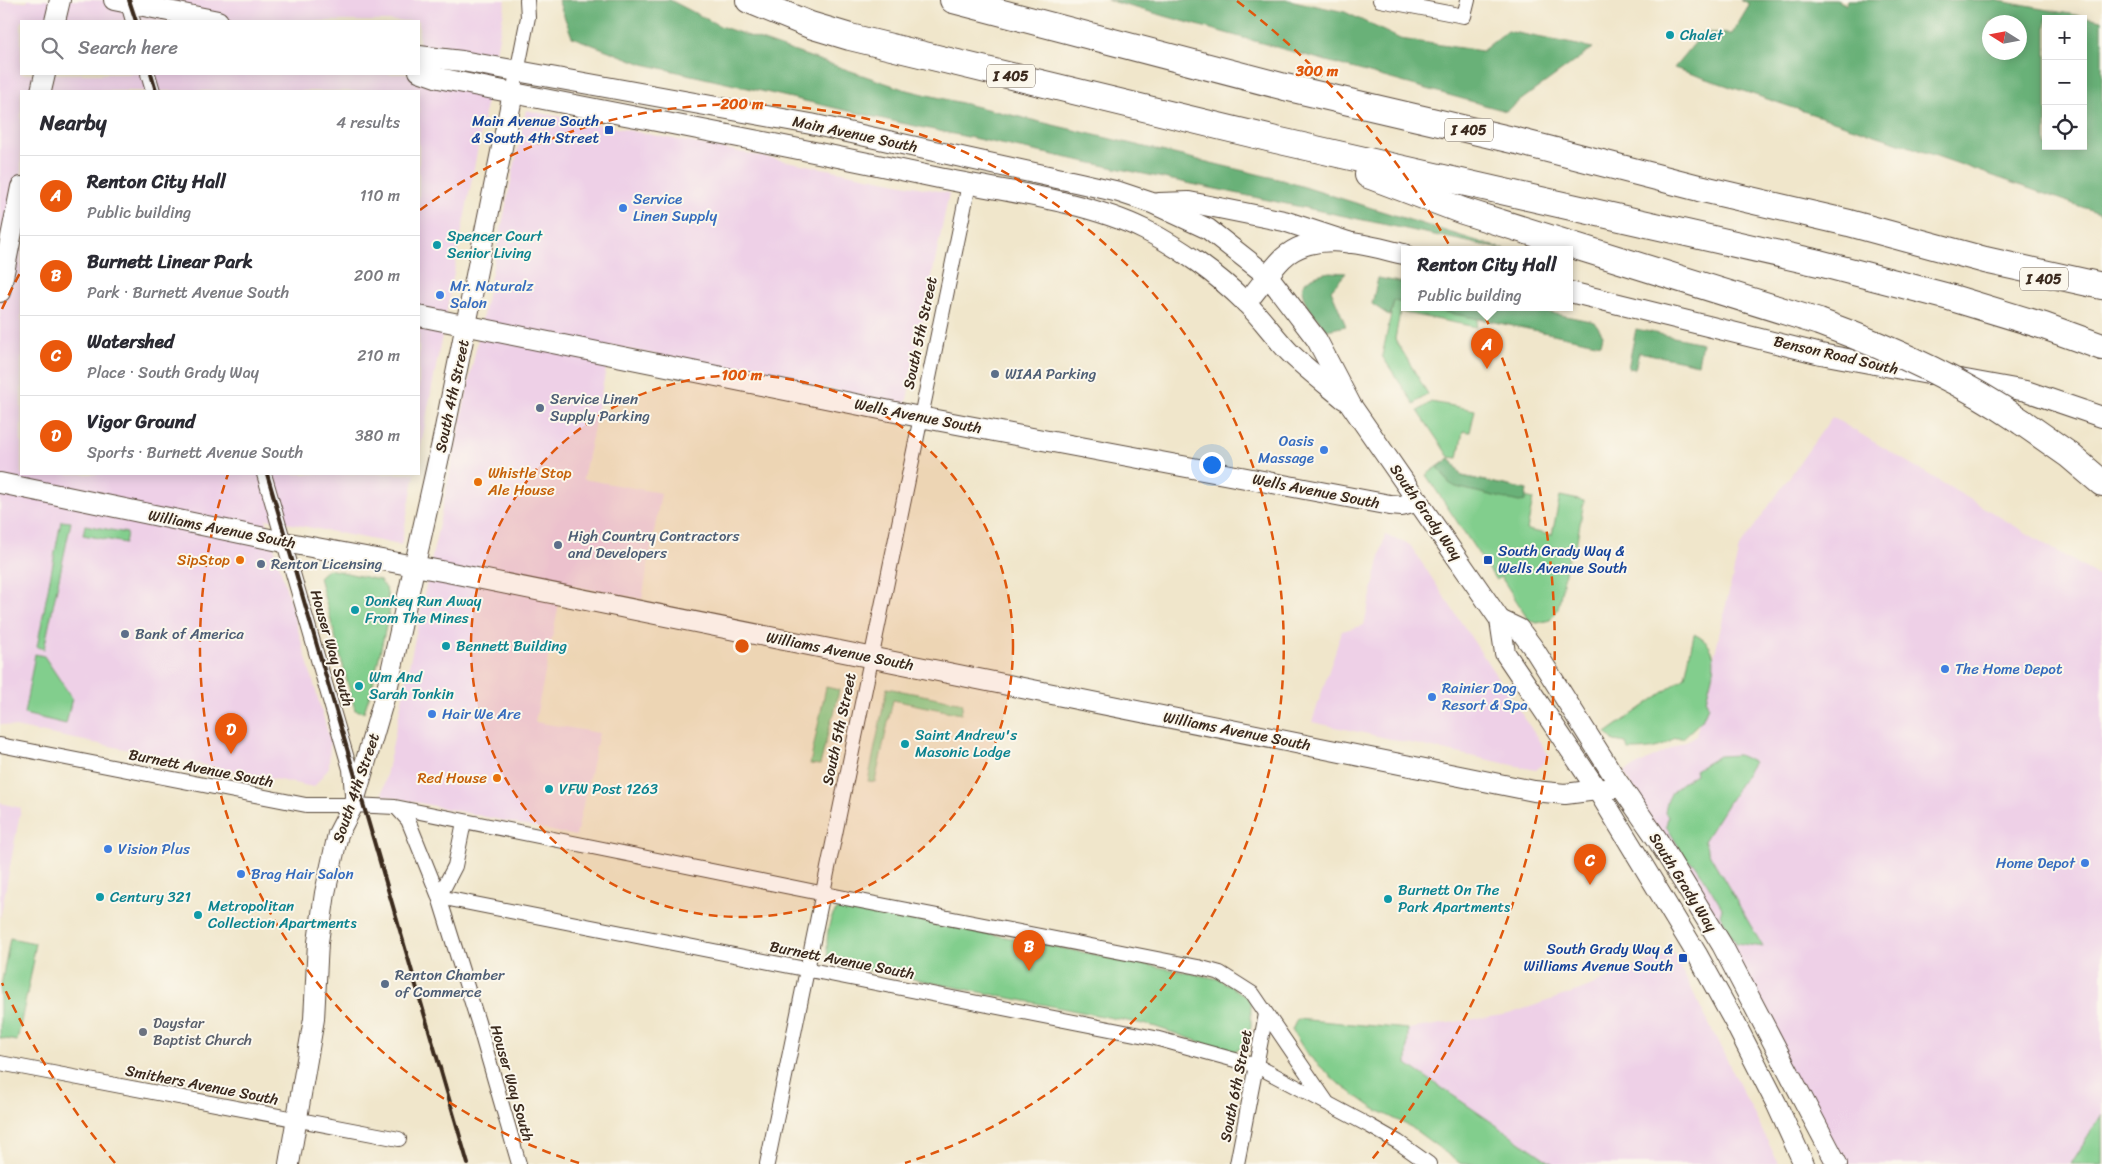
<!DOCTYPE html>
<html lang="en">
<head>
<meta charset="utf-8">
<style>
	:root { --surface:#fff; --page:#f7f7f7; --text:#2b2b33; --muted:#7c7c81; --line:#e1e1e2; --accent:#ea580c }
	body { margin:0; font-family:Sriracha,sans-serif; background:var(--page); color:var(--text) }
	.controls { position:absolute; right:15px; top:15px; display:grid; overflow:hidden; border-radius:0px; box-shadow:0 2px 12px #0003 }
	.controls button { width:45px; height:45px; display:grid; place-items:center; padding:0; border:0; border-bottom:1px solid var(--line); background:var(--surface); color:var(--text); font:25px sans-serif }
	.compass { position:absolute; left:1982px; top:15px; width:45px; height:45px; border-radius:50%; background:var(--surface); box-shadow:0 2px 12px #0003; rotate:281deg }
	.you { position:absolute; left:1211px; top:464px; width:18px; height:18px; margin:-12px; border:4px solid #fff; border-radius:50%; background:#1a73e8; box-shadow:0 0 0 8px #1a73e833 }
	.badge { display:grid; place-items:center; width:32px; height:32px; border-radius:50%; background:var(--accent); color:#fff; font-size:16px; font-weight:700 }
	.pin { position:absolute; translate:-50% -41px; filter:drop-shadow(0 1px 2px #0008) }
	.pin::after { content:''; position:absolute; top:26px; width:18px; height:15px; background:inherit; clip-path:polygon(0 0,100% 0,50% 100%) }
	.popup { position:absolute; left:1401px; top:246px; width:172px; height:65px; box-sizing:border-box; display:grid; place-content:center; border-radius:0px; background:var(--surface); filter:drop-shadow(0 1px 4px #0005); font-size:16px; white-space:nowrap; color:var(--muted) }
	.popup b { font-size:19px; color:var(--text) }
	.popup::after { content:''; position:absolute; left:50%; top:100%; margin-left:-10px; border:10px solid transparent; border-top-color:var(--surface) }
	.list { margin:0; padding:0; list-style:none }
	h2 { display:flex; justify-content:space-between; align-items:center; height:65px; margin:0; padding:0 20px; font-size:21px }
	h2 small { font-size:16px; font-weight:400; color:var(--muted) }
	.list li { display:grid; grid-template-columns:32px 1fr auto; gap:15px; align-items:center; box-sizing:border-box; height:80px; padding:0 20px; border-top:1px solid var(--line) }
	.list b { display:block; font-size:19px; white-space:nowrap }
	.list p { margin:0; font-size:16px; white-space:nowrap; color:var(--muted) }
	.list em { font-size:16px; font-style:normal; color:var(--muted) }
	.icon { flex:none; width:28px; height:28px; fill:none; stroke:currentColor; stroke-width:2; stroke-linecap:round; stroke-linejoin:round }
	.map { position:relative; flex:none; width:2102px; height:1164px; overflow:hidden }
	.search { position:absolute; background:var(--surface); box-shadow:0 2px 12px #0003; left:20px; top:20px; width:400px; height:55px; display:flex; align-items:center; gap:12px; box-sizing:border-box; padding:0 18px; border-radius:0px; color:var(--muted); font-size:19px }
	.panel { position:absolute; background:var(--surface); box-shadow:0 2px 12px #0003; left:20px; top:90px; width:400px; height:385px; border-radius:0px }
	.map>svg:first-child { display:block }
</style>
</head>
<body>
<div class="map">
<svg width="2102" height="1164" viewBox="0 0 2102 1164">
	<rect width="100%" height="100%" fill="#fbf7ec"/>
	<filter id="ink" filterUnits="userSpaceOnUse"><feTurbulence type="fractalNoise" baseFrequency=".02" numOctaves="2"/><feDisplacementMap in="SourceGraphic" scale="10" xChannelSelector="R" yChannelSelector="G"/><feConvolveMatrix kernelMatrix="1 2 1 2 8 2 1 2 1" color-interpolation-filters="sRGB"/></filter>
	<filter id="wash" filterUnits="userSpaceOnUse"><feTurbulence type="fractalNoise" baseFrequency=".0096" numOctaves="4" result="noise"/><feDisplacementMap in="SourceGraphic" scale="20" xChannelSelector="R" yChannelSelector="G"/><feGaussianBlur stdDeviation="1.12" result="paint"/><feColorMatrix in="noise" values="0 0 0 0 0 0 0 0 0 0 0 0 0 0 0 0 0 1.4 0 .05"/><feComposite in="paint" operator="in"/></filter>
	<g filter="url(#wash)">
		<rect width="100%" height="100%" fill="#f0e6cb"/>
		<g fill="#eed0e7" fill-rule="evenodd">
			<path d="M 0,0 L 27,2 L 28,0 L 506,0 L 419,456 L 419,91 L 21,91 L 21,474 L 415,474 L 401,545 L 266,519 L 330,740 L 329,767 L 314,787 L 0,724 ZM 21,21 L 419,21 L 419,74 L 21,74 Z"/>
			<path d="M 526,110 L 949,193 L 906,404 L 611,346 L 583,479 L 661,493 L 642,599 L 563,584 L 535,722 L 599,733 L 576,836 L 382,795 Z"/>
			<path d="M 1832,417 L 2102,578 L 2102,1164 L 1827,1164 L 1624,772 L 1696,736 L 1739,548 Z"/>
			<path d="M 1385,535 L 1410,545 L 1550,757 L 1536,770 L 1312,722 L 1342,631 L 1364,625 Z"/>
			<path d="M 0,803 L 21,808 L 0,919 Z"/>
			<path d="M 1673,952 L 1779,1164 L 1553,1164 L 1407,1064 L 1408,1029 L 1509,1014 L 1580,990 Z"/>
		</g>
		<g fill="#82ce8d" stroke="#5e7c56">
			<path d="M 1394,301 L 1404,303 L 1404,308 L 1426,308 L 1478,318 L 1476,327 L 1400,312 L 1395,339 L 1428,394 L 1414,404 L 1382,356 Z"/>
			<path d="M 1431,402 L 1475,410 L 1470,432 L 1463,431 L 1458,458 L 1449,457 L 1418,411 Z"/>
			<path d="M 1450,458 L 1462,476 L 1527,490 L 1525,497 L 1533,499 L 1527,530 L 1552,535 L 1560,496 L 1584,501 L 1575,552 L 1569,552 L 1558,609 L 1550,620 L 1537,623 L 1529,620 L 1501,577 L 1496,580 L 1426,475 Z"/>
			<path d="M 61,521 L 71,522 L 44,649 L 37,647 Z"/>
			<path d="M 85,525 L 127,533 L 125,543 L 83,535 Z"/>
			<path d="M 328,569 L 379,580 L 386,588 L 388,599 L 392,600 L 372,688 L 364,712 L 355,710 L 319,577 Z"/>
			<path d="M 1694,634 C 1726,650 1711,674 1706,701 L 1708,706 L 1702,720 L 1683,738 L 1675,738 C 1662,750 1644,750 1628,750 L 1626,743 L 1614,741 L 1606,733 L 1685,677 Z"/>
			<path d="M 35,654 L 44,656 L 72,698 L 66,724 L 24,714 Z"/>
			<path d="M 826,687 L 839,690 L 834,715 L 832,717 L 820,765 L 810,764 Z"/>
			<path d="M 887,688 L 963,703 L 961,714 L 893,700 L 875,782 L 868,781 Z"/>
			<path d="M 1738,755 L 1754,762 L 1704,841 L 1710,855 L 1763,947 L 1736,943 L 1720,915 L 1722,908 L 1696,865 L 1687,860 L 1666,826 L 1668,817 L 1665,813 C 1668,790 1677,786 1696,774 L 1695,770 L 1719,756 Z"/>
			<path d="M 843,905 L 1219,979 L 1249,998 L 1251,1003 L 1251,1026 L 1244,1047 L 1235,1051 L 1227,1051 L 1153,1026 L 837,964 L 828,958 C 826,942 826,914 843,905 Z"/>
			<path d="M 10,938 L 35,943 L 32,959 L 34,960 L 17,1041 L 0,1038 L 0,991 Z"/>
			<path d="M 1297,1019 L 1408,1029 L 1407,1064 L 1553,1164 L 1461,1164 L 1411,1127 L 1373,1108 L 1338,1083 L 1307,1054 L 1292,1030 Z"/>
			<path d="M 2102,1114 L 2102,1164 L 2071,1164 Z"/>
		</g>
		<g fill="#69b178" stroke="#526e4b" fill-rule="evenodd">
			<path d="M 558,0 L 670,0 L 720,26 L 903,89 L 1282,180 L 1506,250 L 901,123 L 643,64 L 572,37 Z"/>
			<path d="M 1107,0 L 1289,0 L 1345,12 L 1400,39 L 1482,51 L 1507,31 L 1593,48 L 1506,111 Z"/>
			<path d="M 1740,0 L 1836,0 L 1846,4 L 1847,0 L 1994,0 L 2102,20 L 2102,214 L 1902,144 L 1674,68 L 1704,32 L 1732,34 L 1750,4 ZM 2046,19 L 2083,19 L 2083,146 L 2046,146 ZM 2020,22 L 2020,52 L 1990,52 L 1990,22 Z"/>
			<path d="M 1330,272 L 1346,273 L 1331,290 L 1346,326 L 1327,330 C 1308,307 1281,280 1330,272 Z"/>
			<path d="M 1378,278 L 1404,283 L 1404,303 L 1394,301 L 1390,316 L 1372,304 Z"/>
			<path d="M 1426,308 L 1527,308 L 1595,322 L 1603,335 L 1601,344 Z"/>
			<path d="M 1636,329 L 1702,343 L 1698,364 L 1639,352 L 1635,369 L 1628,368 Z"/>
			<path d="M 1450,458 L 1462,476 L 1527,490 L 1525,501 L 1519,502 L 1456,487 L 1449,483 L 1438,467 Z"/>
		</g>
	</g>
	<g filter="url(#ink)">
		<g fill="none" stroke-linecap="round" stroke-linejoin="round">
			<defs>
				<g id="street">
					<path d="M 127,0 L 133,21"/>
					<path d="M 1380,0 L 1464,16 L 1468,0"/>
					<path d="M 148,74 L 153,91"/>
					<path d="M 513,93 L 528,17 L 527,0"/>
					<path d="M 264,474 L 350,769 L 352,794"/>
					<path d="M 0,745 L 306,805 L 353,805 L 395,807 L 840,897 L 1198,967 L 1220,973 L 1253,994 L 1326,1101"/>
					<path d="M 398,809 L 408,820 L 439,897 L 478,1022 L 519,1164"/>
					<path d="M 439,897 L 1155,1038 L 1257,1066 L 1370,1126 L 1398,1142 L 1429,1164"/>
					<path d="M 439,897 L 455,866 L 464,822"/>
					<path d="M 0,1063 L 399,1139"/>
					<path d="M 767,1164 L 969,184"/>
					<path d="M 1237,1164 L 1266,1014"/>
				</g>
				<g id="secondary">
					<path d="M 114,0 L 218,21"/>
					<path d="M 55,21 L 60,0"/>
					<path d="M 419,56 L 462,61 L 811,124 L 1080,183 L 1119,192 L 1152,203 L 1208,229 L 1269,277 L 1317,340 L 1351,405 L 1500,620 L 1505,653 L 1598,791 L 1698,956 L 1734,1021 L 1776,1103 L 1804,1164"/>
					<path d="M 419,71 L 439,78 C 605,112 773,142 939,178 C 1003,191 1087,201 1145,230 C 1179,247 1218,275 1245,302 C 1262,318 1275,338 1291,354 C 1308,370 1326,384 1344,399"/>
					<path d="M 41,91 L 45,74"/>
					<path d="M 1159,203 L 1189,202 L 1284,221 L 1351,243"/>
					<path d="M 0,292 L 21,187"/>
					<path d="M 1570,292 L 1821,354 L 1928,374"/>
					<path d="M 1246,303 C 1259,288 1270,271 1283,258 C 1316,228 1367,246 1404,254"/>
					<path d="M 419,316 L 920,417 L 1390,505 L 1402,506 L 1419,501"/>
					<path d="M 1960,379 L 2026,391 L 2102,417"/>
					<path d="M 0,483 L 284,542 L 447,572 L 1534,791 L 1565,794 L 1621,787"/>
					<path d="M 1500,620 L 1519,629 L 1534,649 L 1617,781 L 1657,839 L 1722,945 L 1837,1164"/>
					<path d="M 289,1164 L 314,1019 L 318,942 L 325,893 L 338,834 L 353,805 L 388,685 L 442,443 L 513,93"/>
				</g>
				<g id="highway">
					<path d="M 749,0 L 810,25 L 850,37 L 1276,140 L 1819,263 L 1949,297 L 2044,326 L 2102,347"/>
					<path d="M 953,0 L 1285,87 L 1517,141 L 1699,188 L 1849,223 L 1985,260 L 2102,286"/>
					<path d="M 1368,175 L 1463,211 L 1819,322"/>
					<path d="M 2022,422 L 2069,455 L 2102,483"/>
				</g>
			</defs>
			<use href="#street" stroke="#564638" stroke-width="16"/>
			<use href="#secondary" stroke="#564638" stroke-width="22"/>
			<use href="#highway" stroke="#564638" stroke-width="28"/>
			<use href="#street" stroke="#fff" stroke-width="14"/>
			<use href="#secondary" stroke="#fff" stroke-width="20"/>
			<use href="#highway" stroke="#fff" stroke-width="26"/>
			<g stroke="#3b2a1e" stroke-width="4">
				<path d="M 129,0 L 136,21"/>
				<path d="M 151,74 L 156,91"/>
				<path d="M 267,474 L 468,1164"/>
			</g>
			<defs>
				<path id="highway-bridge" d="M 1819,322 C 1890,348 1960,379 2022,422"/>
			</defs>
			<use href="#highway-bridge" stroke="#564638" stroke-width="28" stroke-linecap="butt"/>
			<use href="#highway-bridge" stroke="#fff" stroke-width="26"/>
		</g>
	</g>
	<circle cx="742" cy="646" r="271" fill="#df570d" fill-opacity=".12"/>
	<g fill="none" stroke="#df570d" stroke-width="2.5" stroke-dasharray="9 6">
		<circle cx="742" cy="646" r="271"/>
		<path d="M579 1163A542 542 0 0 1 228 474M420 210A542 542 0 1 1 905 1163"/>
		<path d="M115 1163A813 813 0 0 1 2 983M2 309A813 813 0 0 1 21 271M1237 1A813 813 0 0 1 1369 1163"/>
	</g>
	<g fill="#0f9aa8" stroke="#fbf7ec" stroke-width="2">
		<circle cx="1670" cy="35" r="5"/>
		<circle cx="437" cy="245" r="5"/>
		<circle cx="355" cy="610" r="5"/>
		<circle cx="446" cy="646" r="5"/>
		<circle cx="359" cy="686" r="5"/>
		<circle cx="905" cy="744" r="5"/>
		<circle cx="549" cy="789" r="5"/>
		<circle cx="100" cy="897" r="5"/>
		<circle cx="1388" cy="899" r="5"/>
		<circle cx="198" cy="915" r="5"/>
	</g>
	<g fill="#1a4fb4" stroke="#fbf7ec" stroke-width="2">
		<rect x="604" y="125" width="10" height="10" rx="2.5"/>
		<rect x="1483" y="555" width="10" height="10" rx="2.5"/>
		<rect x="1678" y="953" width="10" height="10" rx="2.5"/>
	</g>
	<g fill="#3f7fe0" stroke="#fbf7ec" stroke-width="2">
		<circle cx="623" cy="208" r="5"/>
		<circle cx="440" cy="295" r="5"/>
		<circle cx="1324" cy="450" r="5"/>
		<circle cx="1945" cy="669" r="5"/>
		<circle cx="1432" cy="697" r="5"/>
		<circle cx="432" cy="714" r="5"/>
		<circle cx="108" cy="849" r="5"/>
		<circle cx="2085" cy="863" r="5"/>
		<circle cx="241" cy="874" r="5"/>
	</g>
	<g fill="#5c6f8a" stroke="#fbf7ec" stroke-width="2">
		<circle cx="995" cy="374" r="5"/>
		<circle cx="540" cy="408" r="5"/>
		<circle cx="558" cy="545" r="5"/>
		<circle cx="261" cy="564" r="5"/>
		<circle cx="125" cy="634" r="5"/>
		<circle cx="385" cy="984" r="5"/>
	</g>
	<g fill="#e8710a" stroke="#fbf7ec" stroke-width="2">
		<circle cx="478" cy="482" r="5"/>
		<circle cx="240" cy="560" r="5"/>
		<circle cx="497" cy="778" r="5"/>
	</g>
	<circle fill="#6b7280" stroke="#fbf7ec" stroke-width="2" cx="143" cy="1032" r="5"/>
	<g text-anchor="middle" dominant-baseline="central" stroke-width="4" stroke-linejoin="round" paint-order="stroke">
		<g fill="#fbf7ec" stroke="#75685c" stroke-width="1">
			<rect x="987" y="64.5" width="48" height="23" rx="4"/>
			<rect x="1445" y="118.5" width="48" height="23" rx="4"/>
			<rect x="2020" y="267.5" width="48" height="23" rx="4"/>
		</g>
		<g font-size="14" font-weight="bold" fill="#3b2a1e">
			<text x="1011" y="76">I 405</text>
			<text x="1469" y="130">I 405</text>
			<text x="2044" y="279">I 405</text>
		</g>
		<g font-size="15" fill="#0d838f" stroke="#fbf7ec" text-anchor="start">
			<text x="1680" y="35">Chalet</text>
			<text x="447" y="236">Spencer Court<tspan x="447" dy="17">Senior Living</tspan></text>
			<text x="365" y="601">Donkey Run Away<tspan x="365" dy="17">From The Mines</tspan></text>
			<text x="456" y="646">Bennett Building</text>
			<text x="369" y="677">Wm And<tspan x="369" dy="17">Sarah Tonkin</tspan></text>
			<text x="915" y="735">Saint Andrew's<tspan x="915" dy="17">Masonic Lodge</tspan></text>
			<text x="559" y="789">VFW Post 1263</text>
			<text x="1398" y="890">Burnett On The<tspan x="1398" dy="17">Park Apartments</tspan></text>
			<text x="110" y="897">Century 321</text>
			<text x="208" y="906">Metropolitan<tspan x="208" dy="17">Collection Apartments</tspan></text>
		</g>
		<g font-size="15" fill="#164399" stroke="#fbf7ec" text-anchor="end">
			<text x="599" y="121">Main Avenue South<tspan x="599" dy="17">&amp; South 4th Street</tspan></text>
			<text x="1498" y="551" text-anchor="start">South Grady Way &amp;<tspan x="1498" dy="17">Wells Avenue South</tspan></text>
			<text x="1673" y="949">South Grady Way &amp;<tspan x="1673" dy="17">Williams Avenue South</tspan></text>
		</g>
		<g font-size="15" fill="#3b2a1e" stroke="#fbf7ec">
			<text transform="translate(855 134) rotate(12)">Main Avenue South</text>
			<text transform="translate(920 333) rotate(-78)">South 5th Street</text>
			<text transform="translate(1836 355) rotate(13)">Benson Road South</text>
			<text transform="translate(452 396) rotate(-78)">South 4th Street</text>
			<text transform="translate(918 416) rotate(11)">Wells Avenue South</text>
			<text transform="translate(1316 491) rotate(11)">Wells Avenue South</text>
			<text transform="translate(1426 512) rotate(55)">South Grady Way</text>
			<text transform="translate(222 529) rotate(11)">Williams Avenue South</text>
			<text transform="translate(332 648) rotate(74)">Houser Way South</text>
			<text transform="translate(840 651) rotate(11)">Williams Avenue South</text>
			<text transform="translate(839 729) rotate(-78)">South 5th Street</text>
			<text transform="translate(1237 731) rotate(11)">Williams Avenue South</text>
			<text transform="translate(201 768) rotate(11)">Burnett Avenue South</text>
			<text transform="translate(356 788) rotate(-71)">South 4th Street</text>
			<text transform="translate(1683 882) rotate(58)">South Grady Way</text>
			<text transform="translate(842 960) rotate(11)">Burnett Avenue South</text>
			<text transform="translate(512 1083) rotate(74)">Houser Way South</text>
			<text transform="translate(202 1085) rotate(11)">Smithers Avenue South</text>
			<text transform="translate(1236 1086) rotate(-79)">South 6th Street</text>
		</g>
		<g font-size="15" fill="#366cbe" stroke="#fbf7ec" text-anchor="start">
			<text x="633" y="199">Service<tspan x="633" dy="17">Linen Supply</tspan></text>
			<text x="450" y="286">Mr. Naturalz<tspan x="450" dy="17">Salon</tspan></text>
			<text x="1314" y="441" text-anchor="end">Oasis<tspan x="1314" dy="17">Massage</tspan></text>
			<text x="1955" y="669">The Home Depot</text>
			<text x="1442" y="688">Rainier Dog<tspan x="1442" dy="17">Resort &amp; Spa</tspan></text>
			<text x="442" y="714">Hair We Are</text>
			<text x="118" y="849">Vision Plus</text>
			<text x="2075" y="863" text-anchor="end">Home Depot</text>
			<text x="251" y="874">Brag Hair Salon</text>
		</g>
		<g font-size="15" fill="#4e5e75" stroke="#fbf7ec" text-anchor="start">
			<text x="1005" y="374">WIAA Parking</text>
			<text x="550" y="399">Service Linen<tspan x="550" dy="17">Supply Parking</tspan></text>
			<text x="568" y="536">High Country Contractors<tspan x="568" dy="17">and Developers</tspan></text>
			<text x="271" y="564">Renton Licensing</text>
			<text x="135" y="634">Bank of America</text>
			<text x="395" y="975">Renton Chamber<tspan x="395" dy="17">of Commerce</tspan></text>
		</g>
		<g font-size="15" fill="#c56008" stroke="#fbf7ec" text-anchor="end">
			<text x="488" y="473" text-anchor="start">Whistle Stop<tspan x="488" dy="17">Ale House</tspan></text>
			<text x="230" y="560">SipStop</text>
			<text x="487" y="778">Red House</text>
		</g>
		<g font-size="15" fill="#5b616d" stroke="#fbf7ec" text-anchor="start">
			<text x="153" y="1023">Daystar<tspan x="153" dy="17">Baptist Church</tspan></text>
		</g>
	</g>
	<circle cx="742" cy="646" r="8" fill="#df570d" stroke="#fbf7ec" stroke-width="2.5"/>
	<g font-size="15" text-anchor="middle" font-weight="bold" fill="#df570d" stroke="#fbf7ec" stroke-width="4" stroke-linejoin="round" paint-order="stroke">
		<text x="1317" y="76">300 m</text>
		<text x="742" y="109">200 m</text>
		<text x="742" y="380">100 m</text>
	</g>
</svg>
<div class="controls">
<button>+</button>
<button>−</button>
<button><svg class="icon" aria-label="locate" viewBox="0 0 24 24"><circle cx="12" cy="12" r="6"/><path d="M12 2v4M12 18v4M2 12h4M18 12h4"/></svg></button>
</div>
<svg class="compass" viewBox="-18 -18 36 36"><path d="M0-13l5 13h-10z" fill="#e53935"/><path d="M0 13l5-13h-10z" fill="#7c7c81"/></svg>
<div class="you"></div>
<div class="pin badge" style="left:1487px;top:369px">A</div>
<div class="popup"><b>Renton City Hall</b>Public building</div>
<div class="pin badge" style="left:1029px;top:971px">B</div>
<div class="pin badge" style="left:1590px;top:885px">C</div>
<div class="pin badge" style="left:231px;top:754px">D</div>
<div class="search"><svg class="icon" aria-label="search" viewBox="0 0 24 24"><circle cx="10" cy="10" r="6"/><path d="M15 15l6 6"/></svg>Search here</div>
<section class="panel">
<h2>Nearby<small>4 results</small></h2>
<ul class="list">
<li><span class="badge">A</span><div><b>Renton City Hall</b><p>Public building</p></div><em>110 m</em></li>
<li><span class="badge">B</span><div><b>Burnett Linear Park</b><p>Park · Burnett Avenue South</p></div><em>200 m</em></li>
<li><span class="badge">C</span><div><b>Watershed</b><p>Place · South Grady Way</p></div><em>210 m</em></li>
<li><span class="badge">D</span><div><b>Vigor Ground</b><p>Sports · Burnett Avenue South</p></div><em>380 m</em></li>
</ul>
</section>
</div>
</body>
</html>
